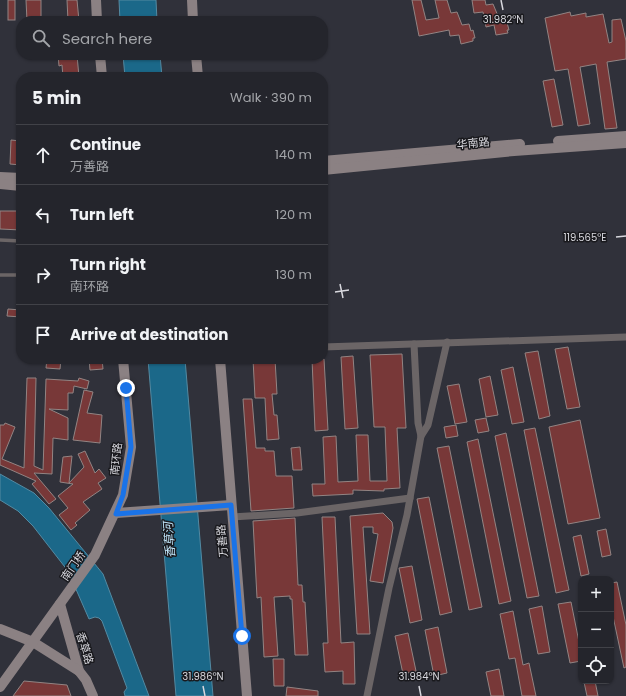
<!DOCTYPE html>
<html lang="en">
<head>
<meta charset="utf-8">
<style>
	:root { --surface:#24252c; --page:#2c2d34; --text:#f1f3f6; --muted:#a3a5a9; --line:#414248 }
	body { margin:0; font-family:Poppins,"Noto Sans SC",sans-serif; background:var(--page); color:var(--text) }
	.controls { position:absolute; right:12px; bottom:12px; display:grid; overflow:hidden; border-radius:8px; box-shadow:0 1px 3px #0004 }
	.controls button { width:36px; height:36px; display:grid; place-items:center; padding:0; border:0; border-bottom:1px solid var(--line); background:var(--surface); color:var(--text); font:20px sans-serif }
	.stop { position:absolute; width:12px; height:12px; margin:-9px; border:3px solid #1a73e8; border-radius:50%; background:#fff }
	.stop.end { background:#1a73e8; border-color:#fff; box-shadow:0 1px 4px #0008 }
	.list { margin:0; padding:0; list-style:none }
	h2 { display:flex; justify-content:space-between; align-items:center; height:52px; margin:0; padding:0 16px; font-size:17px }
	h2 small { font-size:13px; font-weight:400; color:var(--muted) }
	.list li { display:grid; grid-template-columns:26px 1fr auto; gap:12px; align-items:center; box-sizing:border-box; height:60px; padding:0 16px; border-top:1px solid var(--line) }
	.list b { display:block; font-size:15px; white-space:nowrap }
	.list p { margin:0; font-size:13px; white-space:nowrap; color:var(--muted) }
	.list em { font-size:13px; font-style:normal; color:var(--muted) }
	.icon { flex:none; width:22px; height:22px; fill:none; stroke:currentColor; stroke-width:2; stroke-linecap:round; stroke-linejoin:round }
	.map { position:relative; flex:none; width:626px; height:696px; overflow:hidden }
	.search { position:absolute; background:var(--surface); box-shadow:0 1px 3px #0004; left:16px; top:16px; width:312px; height:44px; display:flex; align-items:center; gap:10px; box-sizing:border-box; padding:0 14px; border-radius:16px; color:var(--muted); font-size:15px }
	.panel { position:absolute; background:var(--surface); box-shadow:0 1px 3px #0004; left:16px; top:72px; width:312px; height:292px; border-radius:16px }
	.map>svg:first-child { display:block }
</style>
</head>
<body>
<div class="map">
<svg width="626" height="696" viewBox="0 0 626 696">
	<rect width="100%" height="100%" fill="#30313a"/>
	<g fill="#1b6889" stroke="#548aa2">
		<path d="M 119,0 L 156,0 L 157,21 L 120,21 Z"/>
		<path d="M 123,55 L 160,55 L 162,77 L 125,77 Z"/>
		<path d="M 148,359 L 185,359 L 213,696 L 176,696 Z"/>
		<path d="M 0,474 L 34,493 L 49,508 L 103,574 L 149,696 L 125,696 L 124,692 L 127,688 L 102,621 L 99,618 L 95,617 L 89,619 L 68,571 L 33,526 L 18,511 L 0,500 Z"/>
	</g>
	<g fill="#783838" stroke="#928483">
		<rect x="8" y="0" width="7" height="20"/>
		<path d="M 26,0 L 41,0 L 41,21 L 27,21 Z"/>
		<path d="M 67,0 L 77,0 L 79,21 L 68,21 Z"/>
		<path d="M 412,0 L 421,0 L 426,20 L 439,18 L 435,0 L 447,0 L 451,13 L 457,12 L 462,25 L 469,24 L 471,31 L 473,30 L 475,38 L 473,38 L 473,41 L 461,44 L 459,35 L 450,36 L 449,30 L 419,36 Z"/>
		<path d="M 472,0 L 485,0 L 486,5 L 493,4 L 498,16 L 505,15 L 509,30 L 507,30 L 508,33 L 496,35 L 494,25 L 486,27 L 483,12 L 474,13 Z"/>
		<path d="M 570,12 L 571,16 L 586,13 L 586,17 L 603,14 L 609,43 L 612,42 L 612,20 L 621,19 L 626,41 L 626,59 L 607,62 L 617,128 L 605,129 L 596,64 L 580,67 L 590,124 L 578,126 L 568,69 L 555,71 L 545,18 Z"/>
		<path d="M 58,55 L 77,55 L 79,77 L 63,77 L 62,65 L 59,66 Z"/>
		<path d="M 554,79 L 563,125 L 552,127 L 543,81 Z"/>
		<path d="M 11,140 L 21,141 L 21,165 L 10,164 Z"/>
		<path d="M 0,211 L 21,211 L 21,230 L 0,229 Z"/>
		<path d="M 8,309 L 21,310 L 21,317 L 7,316 Z"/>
		<path d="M 568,347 L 580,407 L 567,409 L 555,349 Z"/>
		<path d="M 538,351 L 550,416 L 539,419 L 525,353 Z"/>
		<path d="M 402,354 L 406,428 L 397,428 L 400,488 L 384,489 L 384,491 L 353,490 L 353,494 L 313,496 L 312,484 L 325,484 L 323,437 L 336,436 L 338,482 L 358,481 L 356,435 L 368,435 L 370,481 L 387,481 L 385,427 L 374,427 L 370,355 Z"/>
		<path d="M 353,356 L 358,428 L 345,429 L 341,357 Z"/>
		<path d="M 47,359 L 61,359 L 60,369 L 46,368 Z"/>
		<path d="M 89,359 L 102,359 L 103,369 L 90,370 Z"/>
		<path d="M 253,359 L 275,359 L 277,394 L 272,394 L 274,415 L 277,415 L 279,439 L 267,440 L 265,398 L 255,398 Z"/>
		<path d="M 312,359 L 324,359 L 328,430 L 315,431 Z"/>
		<path d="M 513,367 L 524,422 L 512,424 L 501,370 Z"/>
		<path d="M 490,376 L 498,415 L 486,417 L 479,379 Z"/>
		<path d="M 27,378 L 36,378 L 34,466 L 43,470 L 46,379 L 78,381 L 79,378 L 89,381 L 87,389 L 74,386 L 73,393 L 68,393 L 68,410 L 49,409 L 68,418 L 68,440 L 53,438 L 52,474 L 34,473 L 56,499 L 49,504 L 32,484 L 36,481 L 0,465 L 0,425 L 4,425 L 5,423 L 15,427 L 2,459 L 24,468 Z"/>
		<path d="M 459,384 L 467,422 L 455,424 L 447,386 Z"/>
		<path d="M 84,390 L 93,392 L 87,413 L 102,415 L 100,443 L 73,440 Z"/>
		<path d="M 243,399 L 252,399 L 256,448 L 265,448 L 265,451 L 274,451 L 276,476 L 292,476 L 294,508 L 251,511 Z"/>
		<path d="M 486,418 L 489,431 L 478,433 L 475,420 Z"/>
		<path d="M 580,420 L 600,518 L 568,524 L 549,427 Z"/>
		<path d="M 456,425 L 458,436 L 446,438 L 444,427 Z"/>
		<path d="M 535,428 L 569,590 L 556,593 L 524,430 Z"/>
		<path d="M 506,433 L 539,596 L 527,598 L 495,436 Z"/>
		<path d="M 478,439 L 511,601 L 499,604 L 467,442 Z"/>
		<path d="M 449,446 L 482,607 L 469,610 L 437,448 Z"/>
		<path d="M 300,447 L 302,470 L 293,470 L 291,448 Z"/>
		<path d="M 85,451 L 95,473 L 99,469 L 106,478 L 98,483 L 102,489 L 83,502 L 90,510 L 75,523 L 77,525 L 71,530 L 59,515 L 68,508 L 58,496 L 73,484 L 60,482 L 63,457 L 72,456 L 69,483 L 84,467 L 78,454 Z"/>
		<path d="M 429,497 L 452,612 L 440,615 L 417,499 Z"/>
		<path d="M 383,513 L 392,522 L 393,528 L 383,583 L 370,581 L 378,534 L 373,533 L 373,527 L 363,527 L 370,634 L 357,634 L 350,516 Z"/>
		<path d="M 322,517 L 335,517 L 341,643 L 354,642 L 355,684 L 343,684 L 343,671 L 325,672 L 323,643 L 328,643 Z"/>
		<path d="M 295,518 L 298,585 L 302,585 L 303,602 L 305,602 L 308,655 L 295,655 L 292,599 L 290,599 L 290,596 L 274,597 L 278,656 L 264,657 L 261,597 L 257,598 L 253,521 Z"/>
		<path d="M 606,529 L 611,555 L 602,557 L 597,531 Z"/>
		<path d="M 581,535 L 589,574 L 581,576 L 573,537 Z"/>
		<path d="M 412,566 L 422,620 L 410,623 L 399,568 Z"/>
		<path d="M 617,582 L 626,625 L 626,667 L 624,668 L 611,607 L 611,583 Z"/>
		<path d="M 571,602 L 581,652 L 581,661 L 570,663 L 558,604 Z"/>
		<path d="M 542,606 L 550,652 L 538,654 L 529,609 Z"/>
		<path d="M 513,611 L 523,665 L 529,663 L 536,696 L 522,696 L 515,658 L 509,659 L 500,614 Z"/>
		<path d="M 438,627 L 447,673 L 434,676 L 425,630 Z"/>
		<path d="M 408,633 L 416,671 L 403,674 L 395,636 Z"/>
		<path d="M 273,659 L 284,659 L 284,686 L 274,686 Z"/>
		<path d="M 499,669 L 504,696 L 491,696 L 486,672 Z"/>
		<path d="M 24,681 L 67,685 L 71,696 L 13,696 Z"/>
		<path d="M 595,681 L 598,696 L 587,696 L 584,682 Z"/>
		<path d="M 287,687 L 318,691 L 318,696 L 286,696 Z"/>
	</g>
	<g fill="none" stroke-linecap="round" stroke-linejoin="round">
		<g stroke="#6b6566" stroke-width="3.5">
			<path d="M 0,240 L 21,241"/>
			<path d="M 0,275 L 21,275"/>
		</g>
		<g stroke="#6b6566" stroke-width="7">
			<path d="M 323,347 L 626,337"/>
			<path d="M 421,436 L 428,425 L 447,342"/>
			<path d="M 232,517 L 297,513 L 410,498"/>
			<path d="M 367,696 L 389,588 L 407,515 L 421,436 L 418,423 L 414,344"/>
		</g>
		<g stroke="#8b8183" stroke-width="10">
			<path d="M 96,0 L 97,21"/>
			<path d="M 192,0 L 193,21"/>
			<path d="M 100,55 L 102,77"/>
			<path d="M 196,55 L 198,77"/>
			<path d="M 558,141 L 626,136"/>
			<path d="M 323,161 L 520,144"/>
			<path d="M 323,170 L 514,151 L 626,143"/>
			<path d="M 0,177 L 21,178"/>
			<path d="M 0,184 L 21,186"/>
			<path d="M 220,359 L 247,696"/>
			<path d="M 116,513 L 231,505"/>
			<path d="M 60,604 L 79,671 L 86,680 L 93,696"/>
			<path d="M 0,629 L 33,642 L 79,671"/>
			<path d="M 0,687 L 95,555 L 123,495 L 131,447 L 123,359"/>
		</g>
	</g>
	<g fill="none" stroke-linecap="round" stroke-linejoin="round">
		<path stroke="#1a73e8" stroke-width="5" d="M 126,388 L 131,447 L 123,495 L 116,514 L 231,505 L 242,636"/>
	</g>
	<path fill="none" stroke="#d8d8de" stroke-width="1.5" d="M 501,0 L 503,10M 616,237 L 626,236M 340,284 L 343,298M 335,292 L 349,290M 203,686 L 205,696M 419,686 L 421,696"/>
	<g text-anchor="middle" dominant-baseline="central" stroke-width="3" stroke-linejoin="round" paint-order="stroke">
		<g font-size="11" fill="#d8d8de" stroke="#19191d">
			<text transform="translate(473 143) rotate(-6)">华南路</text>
			<text transform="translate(116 459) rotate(-84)">南环路</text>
			<text transform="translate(222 541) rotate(-95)">万善路</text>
			<text transform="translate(73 566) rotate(-55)">南门桥</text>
			<text transform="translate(85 648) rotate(73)">香草路</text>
		</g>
		<g font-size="12" font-style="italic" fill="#bfe4f8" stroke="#19191d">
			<text transform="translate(169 540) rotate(-94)">香草河</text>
		</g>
	</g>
	<g font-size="10" text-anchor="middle" fill="#d8d8de" stroke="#19191d" stroke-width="3" stroke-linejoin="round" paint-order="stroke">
		<text x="503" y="23">31.982°N</text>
		<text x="585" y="241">119.565°E</text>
		<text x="203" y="680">31.986°N</text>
		<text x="419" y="680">31.984°N</text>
	</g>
</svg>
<div class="controls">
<button>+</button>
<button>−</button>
<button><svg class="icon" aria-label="locate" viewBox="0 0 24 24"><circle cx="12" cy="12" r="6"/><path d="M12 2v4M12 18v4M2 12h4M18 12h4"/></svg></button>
</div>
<div class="stop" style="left:242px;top:636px"></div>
<div class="stop end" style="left:126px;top:388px"></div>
<div class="search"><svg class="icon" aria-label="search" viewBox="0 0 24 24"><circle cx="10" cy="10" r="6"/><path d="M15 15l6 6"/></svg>Search here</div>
<section class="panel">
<h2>5 min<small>Walk · 390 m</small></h2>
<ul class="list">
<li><svg class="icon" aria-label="ahead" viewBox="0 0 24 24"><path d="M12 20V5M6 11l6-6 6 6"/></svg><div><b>Continue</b><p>万善路</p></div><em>140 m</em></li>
<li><svg class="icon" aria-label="left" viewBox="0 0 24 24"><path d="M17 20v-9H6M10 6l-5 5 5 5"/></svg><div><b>Turn left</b></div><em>120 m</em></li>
<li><svg class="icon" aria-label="right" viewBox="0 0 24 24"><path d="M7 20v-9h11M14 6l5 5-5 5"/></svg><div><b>Turn right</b><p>南环路</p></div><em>130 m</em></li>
<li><svg class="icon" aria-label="arrive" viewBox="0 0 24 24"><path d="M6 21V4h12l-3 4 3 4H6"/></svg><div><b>Arrive at destination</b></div></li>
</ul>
</section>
</div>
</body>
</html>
